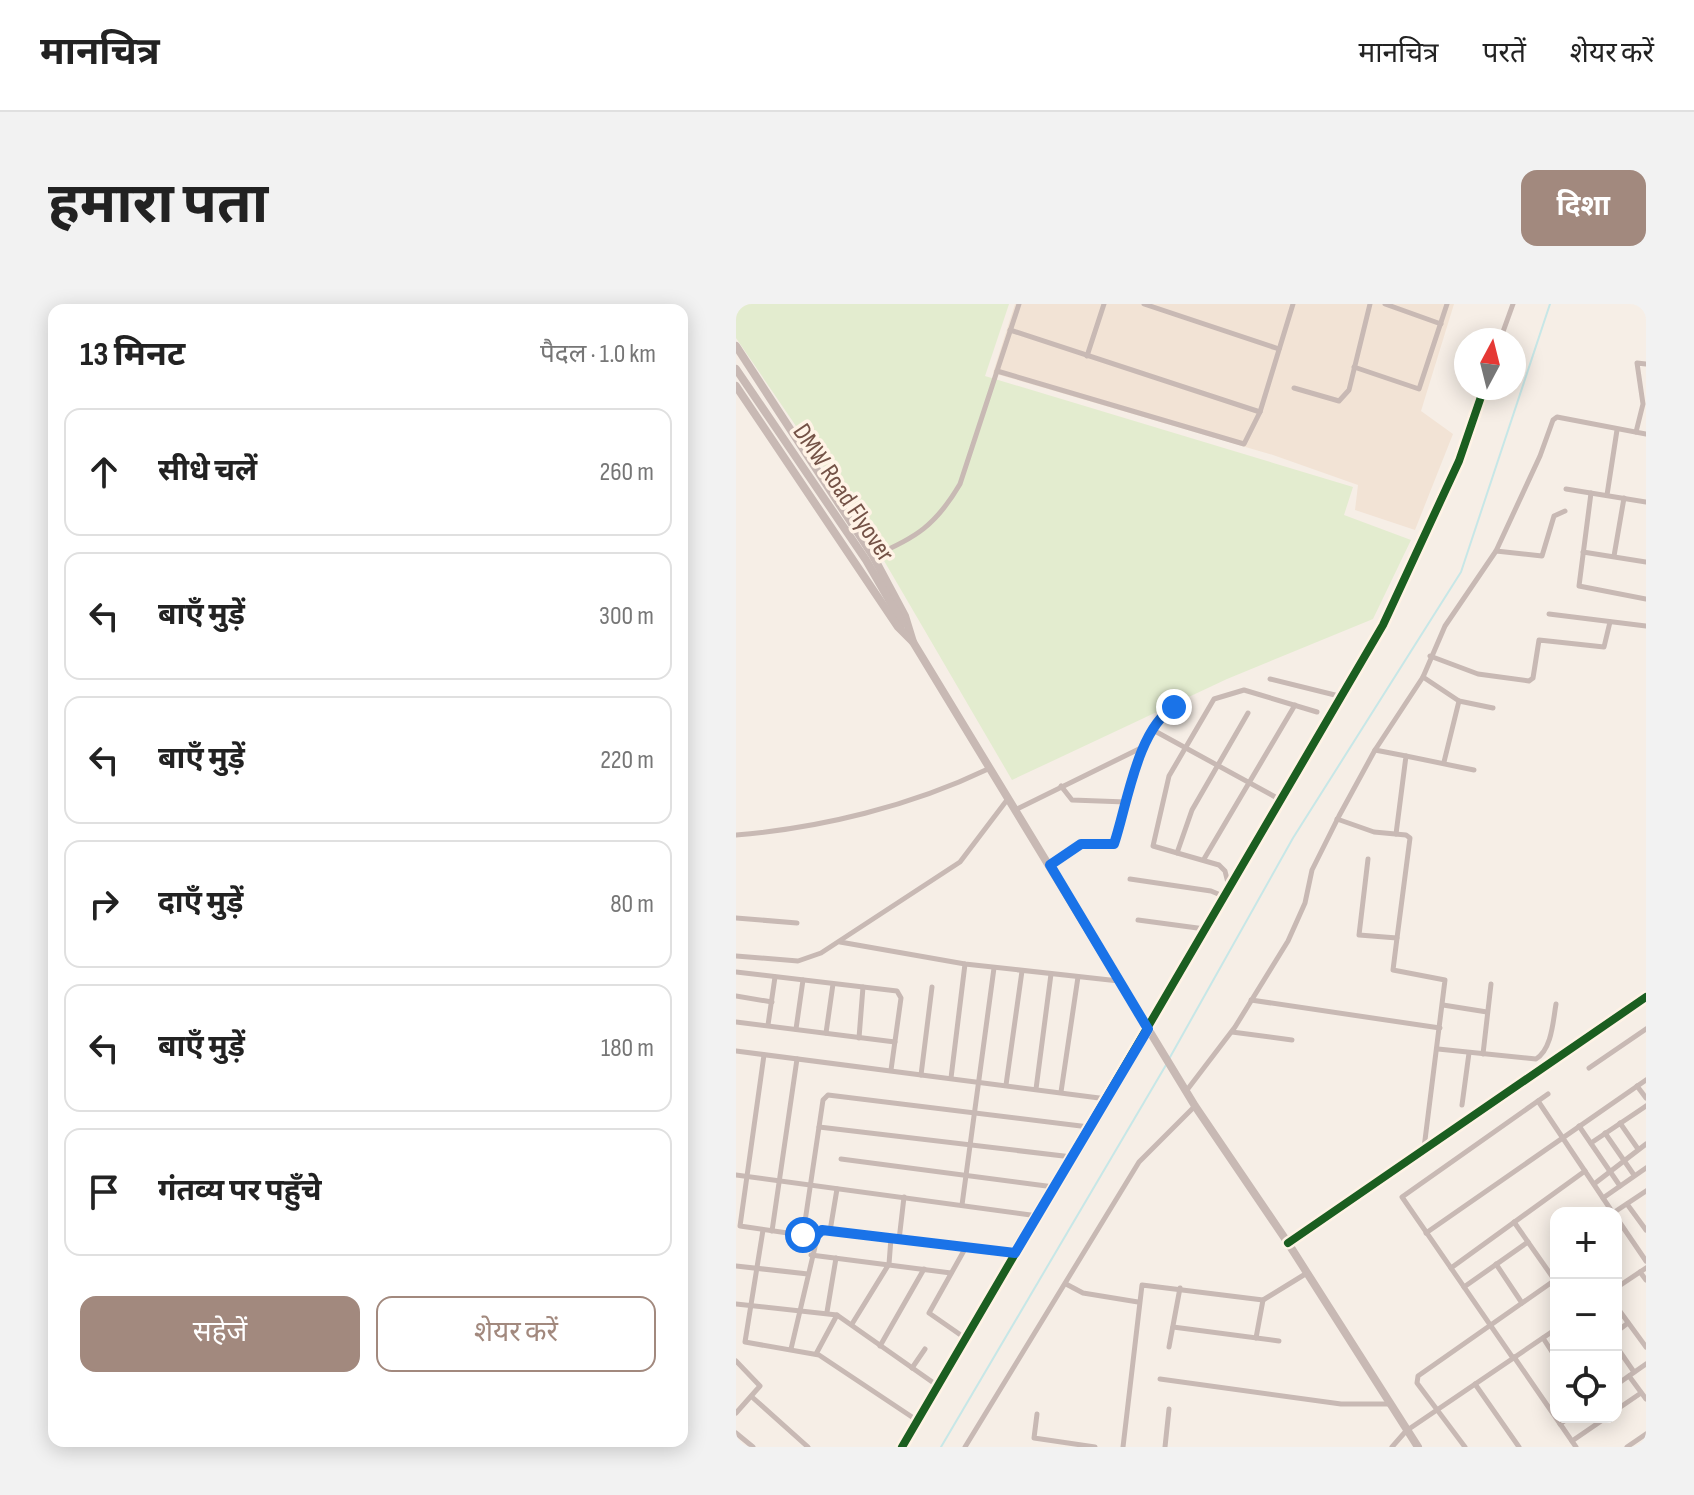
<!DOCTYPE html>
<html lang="hi">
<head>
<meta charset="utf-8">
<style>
	:root { --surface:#fff; --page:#f2f2f2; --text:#222; --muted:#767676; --line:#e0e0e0; --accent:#a2897e }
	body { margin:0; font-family:"Sofia Sans Condensed","Noto Sans Devanagari",sans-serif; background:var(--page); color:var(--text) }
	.controls { position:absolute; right:24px; bottom:24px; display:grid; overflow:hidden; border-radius:16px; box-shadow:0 4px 20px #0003 }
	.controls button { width:72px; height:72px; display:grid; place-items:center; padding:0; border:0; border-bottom:2px solid var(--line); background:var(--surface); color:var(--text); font:40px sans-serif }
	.compass { position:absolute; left:718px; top:24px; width:72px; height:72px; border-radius:50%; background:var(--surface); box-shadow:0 4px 20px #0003; rotate:7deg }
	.stop { position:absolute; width:24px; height:24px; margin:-18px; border:6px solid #1a73e8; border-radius:50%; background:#fff }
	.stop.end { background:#1a73e8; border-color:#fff; box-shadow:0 2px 8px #0008 }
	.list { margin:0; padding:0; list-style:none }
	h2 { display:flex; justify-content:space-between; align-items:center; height:104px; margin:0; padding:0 32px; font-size:34px }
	h2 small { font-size:26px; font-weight:400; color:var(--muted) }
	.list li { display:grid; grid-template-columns:52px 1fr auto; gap:24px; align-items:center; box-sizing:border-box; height:128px; margin:0 16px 16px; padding:0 16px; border:2px solid var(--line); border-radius:16px }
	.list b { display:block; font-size:30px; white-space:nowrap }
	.list em { font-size:26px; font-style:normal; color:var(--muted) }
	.actions { display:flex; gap:16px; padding:24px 32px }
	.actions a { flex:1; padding:18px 0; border:2px solid var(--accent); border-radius:16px; text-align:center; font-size:28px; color:var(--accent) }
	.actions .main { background:var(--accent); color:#fff }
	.icon { flex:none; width:44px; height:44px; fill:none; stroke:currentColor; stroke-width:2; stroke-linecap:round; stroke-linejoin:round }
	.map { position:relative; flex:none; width:910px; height:1143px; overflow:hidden; border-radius:16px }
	header { display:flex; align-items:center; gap:48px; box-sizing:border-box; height:112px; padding:0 40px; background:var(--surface); border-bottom:2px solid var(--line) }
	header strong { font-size:38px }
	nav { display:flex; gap:44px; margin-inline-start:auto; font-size:28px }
	.intro { display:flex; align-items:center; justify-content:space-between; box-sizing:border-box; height:192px; padding:0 48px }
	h1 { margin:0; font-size:56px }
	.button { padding:20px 36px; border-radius:16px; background:var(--accent); color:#fff; font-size:28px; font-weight:700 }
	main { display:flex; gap:48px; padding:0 48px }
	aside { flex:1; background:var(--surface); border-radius:16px; box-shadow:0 4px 20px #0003 }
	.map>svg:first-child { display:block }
</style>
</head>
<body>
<header>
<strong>मानचित्र</strong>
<nav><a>मानचित्र</a><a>परतें</a><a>शेयर करें</a></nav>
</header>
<div class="intro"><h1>हमारा पता</h1><a class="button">दिशा</a></div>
<main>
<aside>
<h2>13 मिनट<small>पैदल · 1.0 km</small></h2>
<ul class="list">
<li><svg class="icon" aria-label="ahead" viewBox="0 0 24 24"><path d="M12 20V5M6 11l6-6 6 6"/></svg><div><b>सीधे चलें</b></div><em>260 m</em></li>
<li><svg class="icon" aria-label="left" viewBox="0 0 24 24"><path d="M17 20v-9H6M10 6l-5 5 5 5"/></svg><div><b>बाएँ मुड़ें</b></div><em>300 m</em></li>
<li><svg class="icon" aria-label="left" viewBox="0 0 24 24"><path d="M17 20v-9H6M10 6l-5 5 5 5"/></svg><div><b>बाएँ मुड़ें</b></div><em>220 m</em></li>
<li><svg class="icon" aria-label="right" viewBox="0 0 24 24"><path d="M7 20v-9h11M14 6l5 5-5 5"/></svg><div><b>दाएँ मुड़ें</b></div><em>80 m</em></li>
<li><svg class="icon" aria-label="left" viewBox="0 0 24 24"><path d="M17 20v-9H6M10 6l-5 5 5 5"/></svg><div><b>बाएँ मुड़ें</b></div><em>180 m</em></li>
<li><svg class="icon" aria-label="arrive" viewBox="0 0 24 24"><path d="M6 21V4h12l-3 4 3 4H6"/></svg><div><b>गंतव्य पर पहुँचे</b></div></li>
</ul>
<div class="actions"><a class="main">सहेजें</a><a>शेयर करें</a></div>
</aside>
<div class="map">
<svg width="910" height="1143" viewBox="0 0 910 1143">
	<rect width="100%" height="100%" fill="#f6eee6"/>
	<path fill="#f2e3d5" d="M 279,0 L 718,0 L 685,107 L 717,130 L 679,226 L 619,206 L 622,181 L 537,151 L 257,69 Z"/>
	<path fill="#e3eccf" d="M 4,0 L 273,0 L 249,72 L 617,183 L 608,211 L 675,236 L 637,315 L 491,375 L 276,476 L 126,219 L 0,34 L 0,3 Z"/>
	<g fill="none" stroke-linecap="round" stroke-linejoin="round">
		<g stroke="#c7e7e7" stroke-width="2">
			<path d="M 433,755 L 557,534 L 725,268 L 814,0"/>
			<path d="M 205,1143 L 430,761"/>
		</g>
		<g stroke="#c8b9b4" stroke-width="5">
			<path d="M 408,0 L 543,45"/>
			<path d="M 649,0 L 705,20"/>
			<path d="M 274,26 L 524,108"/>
			<path d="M 764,36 L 777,0"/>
			<path d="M 351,52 L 368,0"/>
			<path d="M 618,63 L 683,85 L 711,0"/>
			<path d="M 261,67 L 508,140 L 524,108 L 557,0"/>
			<path d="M 558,84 L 603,97 L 613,86 L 634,0"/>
			<path d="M 900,128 L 907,100 L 901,59 L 910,60"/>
			<path d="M 830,185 L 910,198"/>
			<path d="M 855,189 L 843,282 L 910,295"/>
			<path d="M 871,191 L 881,126"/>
			<path d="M 760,247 L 806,252 L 818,212 L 829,207"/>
			<path d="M 847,248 L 910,258"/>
			<path d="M 137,252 C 180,234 200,221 224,180 L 283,0"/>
			<path d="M 878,252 L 888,194"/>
			<path d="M 813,310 L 910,322"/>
			<path d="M 694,352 L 742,370 L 793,377 L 797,374 L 803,336 L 868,343 L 874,318"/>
			<path d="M 687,373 L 723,397 L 757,404"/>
			<path d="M 534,375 L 607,393"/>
			<path d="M 417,426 L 431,407 L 447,399"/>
			<path d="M 639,446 L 670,452 L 660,530"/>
			<path d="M 670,452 L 738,466"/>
			<path d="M 708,458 L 723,397"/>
			<path d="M 325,482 L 336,496 L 390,498"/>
			<path d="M 279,506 L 407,443"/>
			<path d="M 601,515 L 638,528 L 670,531 L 674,534 L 661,634 L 623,631 L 632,555"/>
			<path d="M 0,531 C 85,524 175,502 252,465"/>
			<path d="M 441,549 L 456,506 L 512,409"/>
			<path d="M 468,555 L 559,401"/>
			<path d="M 314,561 L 345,540 L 378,540 L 408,443 L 417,426 L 543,495"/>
			<path d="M 394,575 L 475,587 L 487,592"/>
			<path d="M 493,583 L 489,567 L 483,561 L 417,542 L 433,472 L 478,395 L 508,386 L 581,408"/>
			<path d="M 0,614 L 61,619"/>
			<path d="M 402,616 L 469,625"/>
			<path d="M 661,634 L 657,666 L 709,676 L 688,844"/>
			<path d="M 104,638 L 229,660 L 383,677"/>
			<path d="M 0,652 L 62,657 L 85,649 L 224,558 L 271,496"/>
			<path d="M 0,668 L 161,687 L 165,694 L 155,766"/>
			<path d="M 0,692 L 36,698"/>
			<path d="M 515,696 L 704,724"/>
			<path d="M 707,701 L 751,708"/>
			<path d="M 0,718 L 159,738"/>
			<path d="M 32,721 L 39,673"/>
			<path d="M 60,725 L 67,676"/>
			<path d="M 412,725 L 647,321 L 723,157 L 748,84"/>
			<path d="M 496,728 L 556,736"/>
			<path d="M 90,729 L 97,680"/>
			<path d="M 123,734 L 127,683"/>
			<path d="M 702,745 L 800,755 C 816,745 817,717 820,700"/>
			<path d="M 0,747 L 371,795"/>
			<path d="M 747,750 L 755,680"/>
			<path d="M 28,751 L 4,922 L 79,933"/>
			<path d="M 853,764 L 910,725"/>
			<path d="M 185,771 L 196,683"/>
			<path d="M 215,774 L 229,660"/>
			<path d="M 270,781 L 286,667"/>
			<path d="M 901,782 L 910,794"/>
			<path d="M 300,785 L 315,670"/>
			<path d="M 451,786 L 499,723 L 552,637 L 569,599 L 576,566 L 603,512 L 639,446 L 687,373 L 709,322 L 760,247 L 804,152 L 817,116 L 821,113 L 910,130"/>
			<path d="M 325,788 L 342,673"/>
			<path d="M 802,797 L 877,909"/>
			<path d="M 726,801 L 733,749"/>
			<path d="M 884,819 L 902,845"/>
			<path d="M 843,822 L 884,882"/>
			<path d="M 83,823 L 336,853"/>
			<path d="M 869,829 L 898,871"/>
			<path d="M 855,839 L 910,802"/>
			<path d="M 105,855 L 318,883"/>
			<path d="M 0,871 L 302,912"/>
			<path d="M 858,880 L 910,840"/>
			<path d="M 867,894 L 910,864"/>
			<path d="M 891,900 L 910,926"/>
			<path d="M 226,901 L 258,664"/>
			<path d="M 877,909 L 910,887"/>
			<path d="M 880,913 L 910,957"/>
			<path d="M 778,918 L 820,978"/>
			<path d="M 27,926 L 9,1038 L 83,1051 L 182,1117"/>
			<path d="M 36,927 L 61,755"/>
			<path d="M 94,927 L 101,885"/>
			<path d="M 690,929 L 910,776"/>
			<path d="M 67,931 L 87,796 L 92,791 L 353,823"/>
			<path d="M 163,936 L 168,893"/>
			<path d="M 552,939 L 910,693"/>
			<path d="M 75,951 L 215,969"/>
			<path d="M 760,960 L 786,999"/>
			<path d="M 0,962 L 72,970"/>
			<path d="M 715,964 L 849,867"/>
			<path d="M 904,968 L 910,976"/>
			<path d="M 330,980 L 347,989 L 402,998"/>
			<path d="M 728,983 L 792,938"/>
			<path d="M 880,984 L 910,964"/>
			<path d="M 0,1000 L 101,1011 L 202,1082"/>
			<path d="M 880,1002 L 910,1043"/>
			<path d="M 91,1008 L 100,954"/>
			<path d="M 116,1020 L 153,960 L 155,934"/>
			<path d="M 437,1023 L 543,1037"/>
			<path d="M 880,1028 L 892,1019"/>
			<path d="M 229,1034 L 193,1009 L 230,943"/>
			<path d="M 520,1034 L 527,996"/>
			<path d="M 807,1034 L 820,1054"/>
			<path d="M 144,1042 L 188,965"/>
			<path d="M 880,1042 L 898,1068"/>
			<path d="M 433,1043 L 444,984"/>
			<path d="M 55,1045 L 83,926 L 279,949"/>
			<path d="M 80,1050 L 101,1011"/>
			<path d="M 778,1053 L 840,1143"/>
			<path d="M 777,1054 L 666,893 L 812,790"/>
			<path d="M 0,1057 L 24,1082 L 0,1109"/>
			<path d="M 176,1064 L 189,1045"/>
			<path d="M 893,1072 L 910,1095"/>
			<path d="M 424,1075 L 605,1100 L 654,1100"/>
			<path d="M 739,1080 L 783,1143"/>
			<path d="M 880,1081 L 910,1060"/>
			<path d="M 16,1093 L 72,1143"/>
			<path d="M 880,1106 L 905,1089"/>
			<path d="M 301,1110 L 298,1134 L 359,1143"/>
			<path d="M 824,1120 L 834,1113"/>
			<path d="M 0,1129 L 17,1143"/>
			<path d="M 836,1137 L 871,1113"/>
			<path d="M 229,1143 L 403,858 L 459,802"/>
			<path d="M 387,1143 L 406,981 L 527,996 L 571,969"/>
			<path d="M 429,1143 L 433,1105"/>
			<path d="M 656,1143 L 670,1127 L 820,1025"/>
			<path d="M 729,1143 L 681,1079 L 682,1072 L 819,976"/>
			<path d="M 891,1143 L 910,1130"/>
		</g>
		<g stroke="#c8b9b4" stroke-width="8">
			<path d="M 0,42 L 137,252 L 169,312 L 177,338 L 459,802 L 552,939 L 682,1143"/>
			<path d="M 0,65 L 130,256 L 167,320"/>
			<path d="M 0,82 L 162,323 L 177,338"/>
			<path d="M 166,1143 L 412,725"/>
		</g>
		<defs>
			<g id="cycleway">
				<path d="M 552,939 L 910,693"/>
				<path d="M 166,1143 L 647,321 L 723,157 L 748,84"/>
			</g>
		</defs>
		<use href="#cycleway" stroke="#fff3e6" stroke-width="13"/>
		<use href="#cycleway" stroke="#1b5e20" stroke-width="8"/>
	</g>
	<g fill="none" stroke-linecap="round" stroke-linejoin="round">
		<path stroke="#1a73e8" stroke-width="10" d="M 67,931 L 79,933 L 86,926 L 279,949 L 412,725 L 314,561 L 345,540 L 378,540 C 391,502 401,425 438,403"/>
	</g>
	<g text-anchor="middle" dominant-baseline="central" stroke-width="7" stroke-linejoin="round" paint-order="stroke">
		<g font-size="26" fill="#745246" stroke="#fff3e6">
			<text transform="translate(107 189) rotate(56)">DMW Road Flyover</text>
		</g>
	</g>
</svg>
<div class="controls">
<button>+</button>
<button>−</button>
<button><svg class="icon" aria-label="locate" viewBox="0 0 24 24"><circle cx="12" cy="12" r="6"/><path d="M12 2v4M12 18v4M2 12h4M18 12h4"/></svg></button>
</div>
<svg class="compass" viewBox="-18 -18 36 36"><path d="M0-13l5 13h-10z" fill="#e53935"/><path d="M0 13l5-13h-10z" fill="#767676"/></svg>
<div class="stop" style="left:67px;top:931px"></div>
<div class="stop end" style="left:438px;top:403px"></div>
</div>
</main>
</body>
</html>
